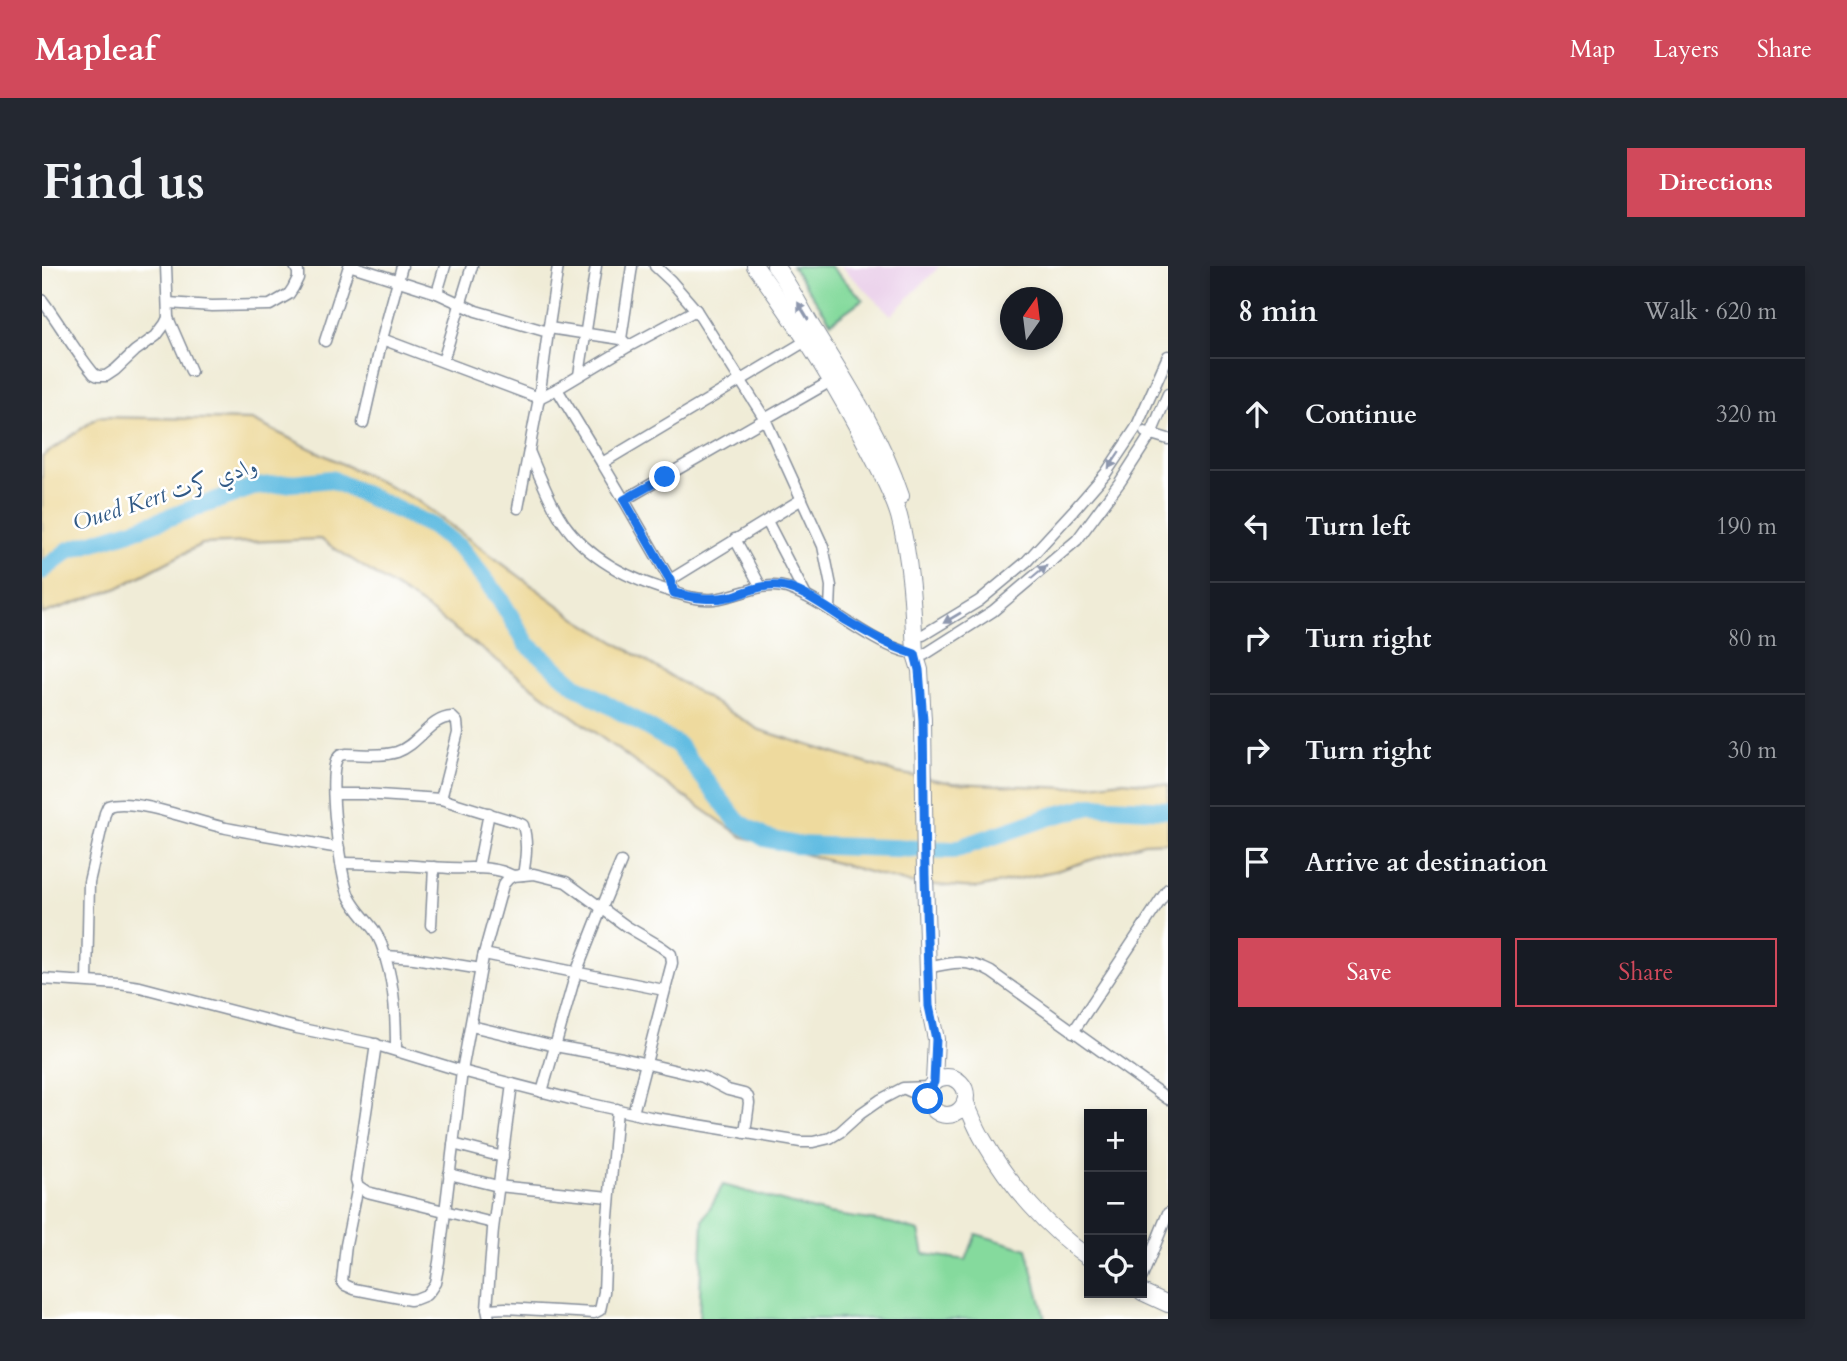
<!DOCTYPE html>
<html lang="en">
<head>
<meta charset="utf-8">
<style>
	:root { --surface:#171b24; --page:#242831; --text:#f1f3f6; --muted:#9ea1a6; --line:#363941; --accent:#d1495b }
	body { margin:0; font-family:Cardo,Amiri,serif; background:var(--page); color:var(--text) }
	.controls { position:absolute; right:21px; bottom:21px; display:grid; overflow:hidden; border-radius:0px; box-shadow:0 4px 10px #0003 }
	.controls button { width:63px; height:63px; display:grid; place-items:center; padding:0; border:0; border-bottom:2px solid var(--line); background:var(--surface); color:var(--text); font:35px sans-serif }
	.compass { position:absolute; left:958px; top:21px; width:63px; height:63px; border-radius:50%; background:var(--surface); box-shadow:0 4px 10px #0003; rotate:14deg }
	.stop { position:absolute; width:21px; height:21px; margin:-16px; border:5px solid #1a73e8; border-radius:50%; background:#fff }
	.stop.end { background:#1a73e8; border-color:#fff; box-shadow:0 2px 7px #0008 }
	.list { margin:0; padding:0; list-style:none }
	h2 { display:flex; justify-content:space-between; align-items:center; height:91px; margin:0; padding:0 28px; font-size:30px }
	h2 small { font-size:23px; font-weight:400; color:var(--muted) }
	.list li { display:grid; grid-template-columns:46px 1fr auto; gap:21px; align-items:center; box-sizing:border-box; height:112px; padding:0 28px; border-top:2px solid var(--line) }
	.list b { display:block; font-size:26px; white-space:nowrap }
	.list em { font-size:23px; font-style:normal; color:var(--muted) }
	.actions { display:flex; gap:14px; padding:21px 28px }
	.actions a { flex:1; padding:16px 0; border:2px solid var(--accent); border-radius:0px; text-align:center; font-size:24px; color:var(--accent) }
	.actions .main { background:var(--accent); color:#fff }
	.icon { flex:none; width:38px; height:38px; fill:none; stroke:currentColor; stroke-width:2; stroke-linecap:round; stroke-linejoin:round }
	.map { position:relative; flex:none; width:1126px; height:1053px; overflow:hidden; border-radius:0px }
	header { display:flex; align-items:center; gap:42px; box-sizing:border-box; height:98px; padding:0 35px; background:var(--accent); color:#fff }
	header strong { font-size:33px }
	nav { display:flex; gap:38px; margin-inline-start:auto; font-size:24px }
	.intro { display:flex; align-items:center; justify-content:space-between; box-sizing:border-box; height:168px; padding:0 42px }
	h1 { margin:0; font-size:49px }
	.button { padding:18px 32px; border-radius:0px; background:var(--accent); color:#fff; font-size:24px; font-weight:700 }
	main { display:flex; gap:42px; padding:0 42px }
	aside { flex:1; background:var(--surface); border-radius:0px; box-shadow:0 4px 10px #0003 }
	.map>svg:first-child { display:block }
</style>
</head>
<body>
<header>
<strong>Mapleaf</strong>
<nav><a>Map</a><a>Layers</a><a>Share</a></nav>
</header>
<div class="intro"><h1>Find us</h1><a class="button">Directions</a></div>
<main>
<div class="map">
<svg width="1126" height="1053" viewBox="0 0 1126 1053">
	<rect width="100%" height="100%" fill="#fff"/>
	<filter id="ink" filterUnits="userSpaceOnUse"><feTurbulence type="fractalNoise" baseFrequency=".0143" numOctaves="2"/><feDisplacementMap in="SourceGraphic" scale="14" xChannelSelector="R" yChannelSelector="G"/><feConvolveMatrix kernelMatrix="1 2 1 2 8 2 1 2 1" color-interpolation-filters="sRGB"/></filter>
	<filter id="wash" filterUnits="userSpaceOnUse"><feTurbulence type="fractalNoise" baseFrequency=".00686" numOctaves="4" result="noise"/><feDisplacementMap in="SourceGraphic" scale="28" xChannelSelector="R" yChannelSelector="G"/><feGaussianBlur stdDeviation="1.57" result="paint"/><feColorMatrix in="noise" values="0 0 0 0 0 0 0 0 0 0 0 0 0 0 0 0 0 1.4 0 .05"/><feComposite in="paint" operator="in"/></filter>
	<g filter="url(#wash)">
		<rect width="100%" height="100%" fill="#f0ecd7"/>
		<path fill="#ebd1eb" d="M 799,0 L 898,0 L 849,49 Z"/>
		<g fill="#85da9d" stroke="#50847e" stroke-width="2">
			<path d="M 750,0 L 788,0 L 821,33 L 789,56 Z"/>
			<path d="M 681,919 L 787,948 L 849,957 L 877,965 L 882,988 L 924,994 L 934,968 L 985,983 L 1003,1053 L 657,1053 L 661,954 Z"/>
		</g>
		<path fill="#eeda9e" stroke="#84847e" stroke-width="2" d="M 56,151 L 210,154 L 373,233 L 535,353 L 718,464 L 855,507 L 911,517 L 1026,522 L 1080,515 L 1126,519 L 1126,576 L 1102,577 L 1017,604 L 935,622 L 866,617 L 701,571 L 594,497 L 376,336 L 278,273 L 160,278 L 76,322 L 0,348 L 0,191 Z"/>
		<g fill="none" stroke-linecap="round" stroke-linejoin="round">
			<path stroke="#64bde2" stroke-width="18" d="M 0,305 L 27,284 L 98,262 L 211,221 L 289,213 L 390,260 L 419,283 L 458,333 L 485,378 L 534,420 L 636,479 L 695,555 L 723,572 L 754,579 L 911,584 L 1010,550 L 1049,540 L 1126,544"/>
		</g>
	</g>
	<g filter="url(#ink)">
		<g fill="none" stroke-linecap="round" stroke-linejoin="round">
			<defs>
				<g id="street">
					<path d="M 310,0 L 395,27 L 434,45 L 506,66 L 497,132 L 476,242"/>
					<path d="M 613,0 L 629,15 L 654,44 L 723,153 L 781,280 L 789,320 L 788,344"/>
					<path d="M 395,27 L 403,0"/>
					<path d="M 0,34 C 18,58 32,84 52,108 L 56,110 L 64,110 L 73,104 L 93,85 L 114,70 L 123,58 L 126,52 L 124,0"/>
					<path d="M 126,37 L 170,40 L 228,39 L 247,28 L 251,22 L 256,12 L 256,6 L 253,0"/>
					<path d="M 126,52 L 149,105"/>
					<path d="M 507,62 L 579,73 L 587,80"/>
					<path d="M 506,66 L 516,0"/>
					<path d="M 340,73 L 497,132 L 515,123 L 560,197 L 764,75"/>
					<path d="M 579,73 L 590,0"/>
					<path d="M 283,75 L 307,0"/>
					<path d="M 401,95 L 430,0"/>
					<path d="M 537,109 L 554,0"/>
					<path d="M 515,123 L 587,80 L 654,44"/>
					<path d="M 321,157 L 340,73 L 360,0"/>
					<path d="M 1103,166 L 1126,173"/>
					<path d="M 487,185 C 495,204 503,224 513,243 C 535,285 577,309 621,323 C 637,328 655,335 672,333 C 696,331 721,314 745,322 C 791,338 832,385 882,389 L 951,345 L 1035,274 L 1078,216 L 1109,168 L 1126,128"/>
					<path d="M 560,197 L 582,234"/>
					<path d="M 725,255 L 764,330"/>
					<path d="M 693,273 L 719,321"/>
					<path d="M 628,314 L 760,233"/>
					<path d="M 632,327 L 628,314 L 582,234 L 789,115"/>
					<path d="M 881,369 L 937,335 L 984,296 L 1031,245 L 1064,207 L 1094,162 L 1126,90"/>
					<path d="M 292,528 L 321,528 L 399,533 L 477,557 L 481,559 C 486,576 484,592 481,609"/>
					<path d="M 299,597 C 335,597 371,600 407,602 C 429,603 451,599 471,610"/>
					<path d="M 436,602 L 447,547"/>
					<path d="M 389,659 L 392,601"/>
					<path d="M 442,688 L 622,724"/>
					<path d="M 344,690 L 372,692 L 439,703"/>
					<path d="M 886,702 C 912,696 925,693 949,706 L 1126,833"/>
					<path d="M 0,713 L 77,718 L 98,721 L 255,762 L 328,777 L 420,805 L 540,836 L 608,851 L 759,876 L 771,876 L 788,872 L 798,866 L 818,848 L 838,834 L 861,822 L 888,821"/>
					<path d="M 45,715 L 47,616 L 63,547 L 66,540 C 93,531 154,556 184,562 C 221,569 259,575 297,582"/>
					<path d="M 429,760 L 513,780 L 580,792 L 661,811 L 686,824 L 702,828 L 706,831 L 707,837 L 703,867"/>
					<path d="M 1031,766 L 1126,623"/>
					<path d="M 334,778 L 314,914 L 316,920 L 325,926 L 451,957"/>
					<path d="M 354,784 C 354,753 353,724 344,694 C 342,684 338,673 332,664 C 324,653 313,643 307,630 C 298,610 285,510 295,493 C 298,488 299,489 304,488 C 321,488 339,491 355,486 C 378,478 387,452 410,451 L 415,456 L 416,466 L 399,533"/>
					<path d="M 863,823 L 886,833"/>
					<path d="M 500,826 L 534,707 L 556,651 L 579,596"/>
					<path d="M 411,878 L 461,891"/>
					<path d="M 407,908 L 456,920 L 567,931"/>
					<path d="M 316,920 L 304,979 L 300,1015 L 303,1019 L 312,1023 L 368,1034 L 374,1033 L 384,1029 L 389,1023 L 393,1017 L 397,996 L 420,805 L 441,691 L 461,619 L 466,613 L 471,610 L 492,608 L 524,616 L 584,660 L 618,680 L 629,688 L 630,697 L 591,847"/>
					<path d="M 1100,1011 L 1126,947"/>
					<path d="M 445,1043 L 463,1042 L 552,1047 L 558,1044 L 562,1026 L 564,975 L 575,843"/>
					<path d="M 447,1053 L 445,1043 L 451,963 L 470,818"/>
				</g>
				<g id="primary">
					<path d="M 713,0 C 754,56 795,120 826,182 C 837,204 850,226 857,250 C 869,294 871,343 873,388 L 878,404 L 881,454 L 883,609 L 887,740 L 894,773 L 892,816"/>
					<path d="M 733,0 C 748,19 759,43 772,64 C 805,117 839,170 859,230"/>
					<circle cx="905" cy="830" r="19"/>
					<path d="M 923,835 C 929,848 934,862 942,875 C 968,920 1005,962 1047,992"/>
					<path d="M 1100,1026 L 1126,1038"/>
				</g>
			</defs>
			<use href="#street" stroke="#868e9a" stroke-width="13"/>
			<use href="#primary" stroke="#868e9a" stroke-width="18"/>
			<use href="#street" stroke="#fff" stroke-width="10"/>
			<use href="#primary" stroke="#fff" stroke-width="16"/>
		</g>
		<defs><path id="oneway-solid" d="M-6-.8H1V-3.2L6.5 0L1 3.2V.8H-6Z" transform="scale(1.75)"/></defs>
		<g fill="#8d97ae">
			<use href="#oneway-solid" transform="translate(761 45) rotate(-121)"/>
			<use href="#oneway-solid" transform="translate(1072 194) rotate(124)"/>
			<use href="#oneway-solid" transform="translate(997 306) rotate(-40)"/>
			<use href="#oneway-solid" transform="translate(910 352) rotate(149)"/>
		</g>
	</g>
	<g fill="none" stroke-linecap="round" stroke-linejoin="round" filter="url(#ink)">
		<path stroke="#1a73e8" stroke-width="9" d="M 623,211 L 582,234 L 628,314 L 632,327 C 653,332 670,335 691,330 C 707,325 721,318 738,320 C 760,323 786,343 805,355 C 827,368 848,380 873,388 L 877,404 L 881,454 L 883,609 L 887,740 L 894,773 L 892,816 L 886,827 L 886,833"/>
	</g>
	<g text-anchor="middle" dominant-baseline="central" stroke-width="5" stroke-linejoin="round" paint-order="stroke">
		<g font-size="23" font-style="italic" fill="#315a86" stroke="#fff">
			<text transform="translate(123 228) rotate(-18)">Oued Kert وادي كرت</text>
		</g>
	</g>
</svg>
<div class="controls">
<button>+</button>
<button>−</button>
<button><svg class="icon" aria-label="locate" viewBox="0 0 24 24"><circle cx="12" cy="12" r="6"/><path d="M12 2v4M12 18v4M2 12h4M18 12h4"/></svg></button>
</div>
<svg class="compass" viewBox="-18 -18 36 36"><path d="M0-13l5 13h-10z" fill="#e53935"/><path d="M0 13l5-13h-10z" fill="#9ea1a6"/></svg>
<div class="stop" style="left:886px;top:833px"></div>
<div class="stop end" style="left:623px;top:211px"></div>
</div>
<aside>
<h2>8 min<small>Walk · 620 m</small></h2>
<ul class="list">
<li><svg class="icon" aria-label="ahead" viewBox="0 0 24 24"><path d="M12 20V5M6 11l6-6 6 6"/></svg><div><b>Continue</b></div><em>320 m</em></li>
<li><svg class="icon" aria-label="left" viewBox="0 0 24 24"><path d="M17 20v-9H6M10 6l-5 5 5 5"/></svg><div><b>Turn left</b></div><em>190 m</em></li>
<li><svg class="icon" aria-label="right" viewBox="0 0 24 24"><path d="M7 20v-9h11M14 6l5 5-5 5"/></svg><div><b>Turn right</b></div><em>80 m</em></li>
<li><svg class="icon" aria-label="right" viewBox="0 0 24 24"><path d="M7 20v-9h11M14 6l5 5-5 5"/></svg><div><b>Turn right</b></div><em>30 m</em></li>
<li><svg class="icon" aria-label="arrive" viewBox="0 0 24 24"><path d="M6 21V4h12l-3 4 3 4H6"/></svg><div><b>Arrive at destination</b></div></li>
</ul>
<div class="actions"><a class="main">Save</a><a>Share</a></div>
</aside>
</main>
</body>
</html>
